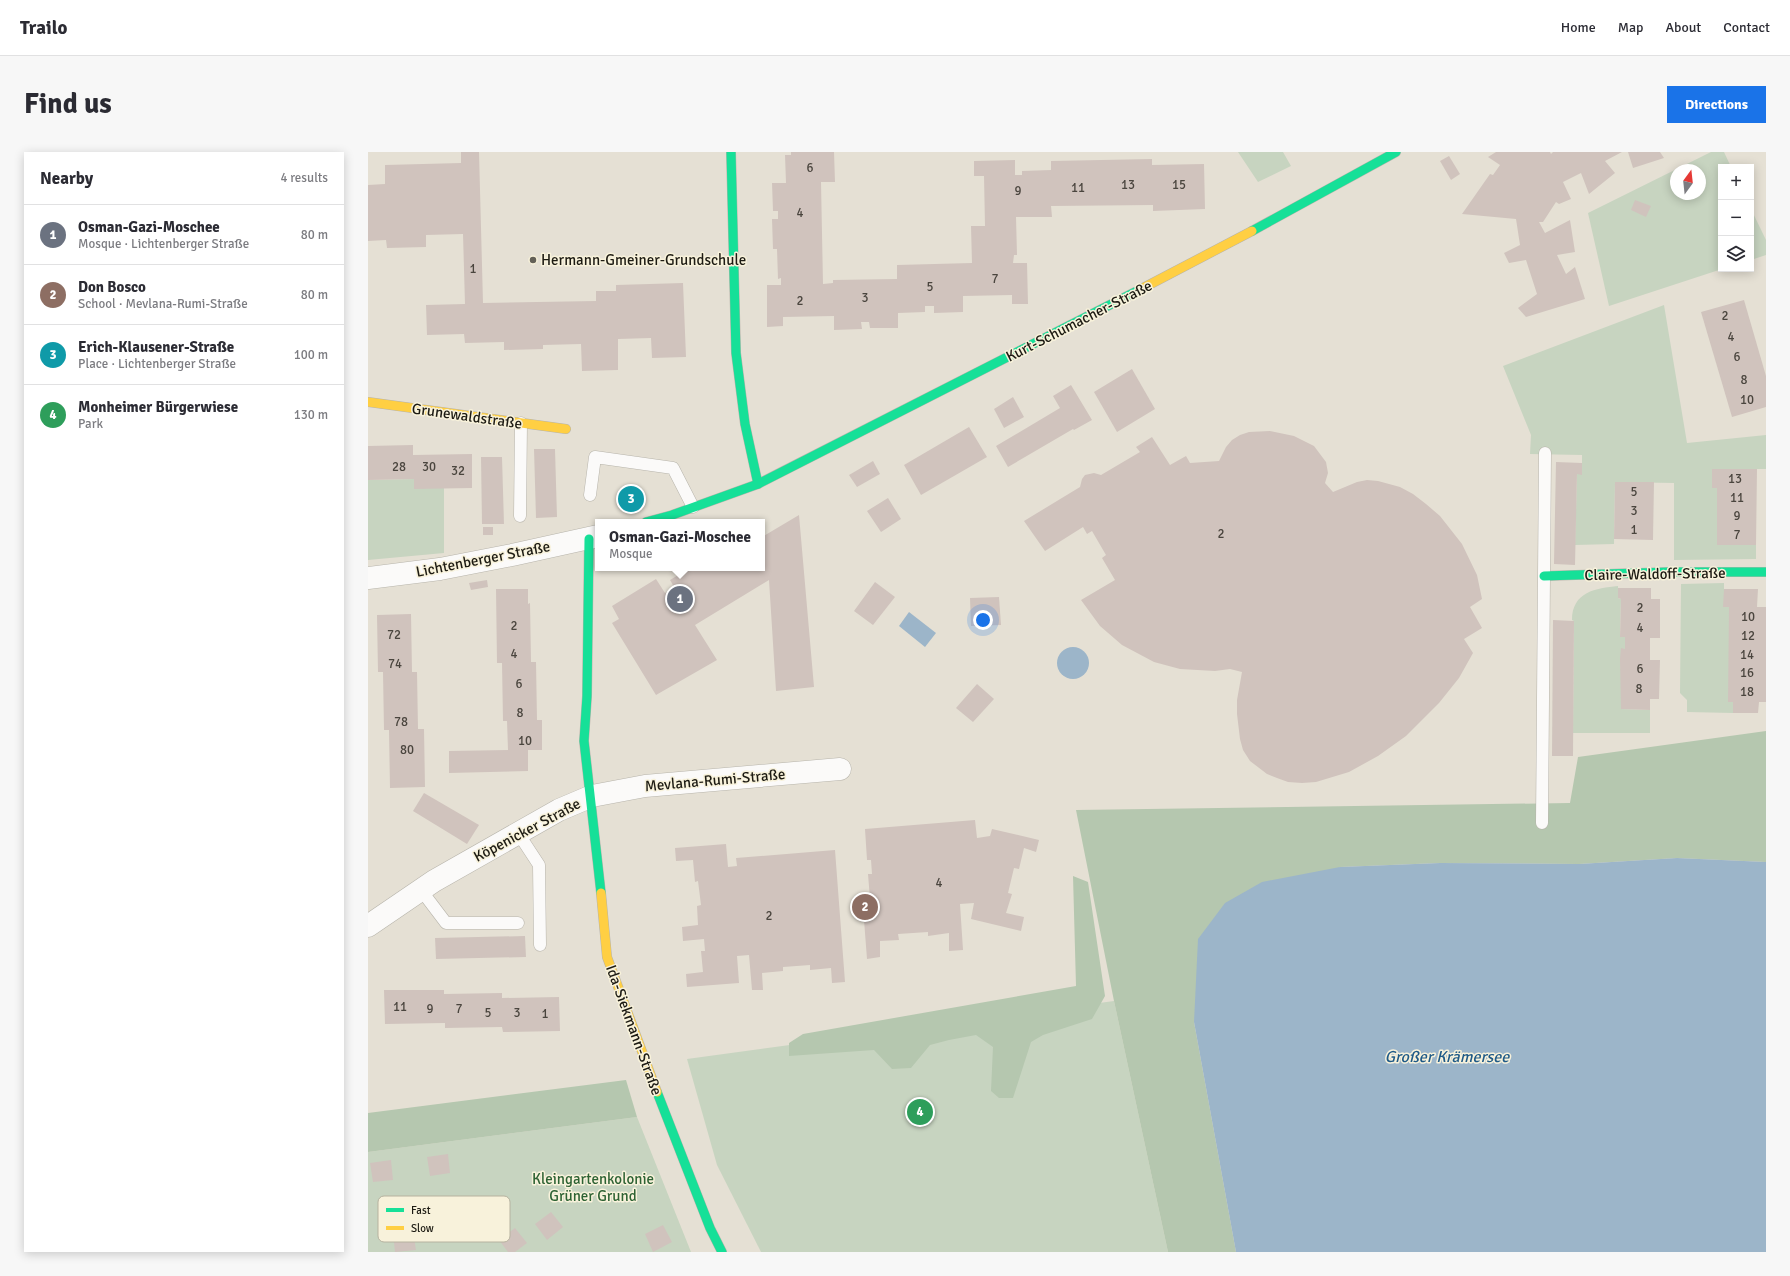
<!DOCTYPE html>
<html lang="en">
<head>
<meta charset="utf-8">
<style>
	:root { --surface:#fff; --page:#f7f7f7; --text:#2b2b33; --muted:#7c7c81; --line:#e1e1e2; --accent:#1a73e8 }
	body { margin:0; font-family:Signika,sans-serif; background:var(--page); color:var(--text) }
	.controls { position:absolute; right:12px; top:12px; display:grid; overflow:hidden; border-radius:0px; box-shadow:0 2px 10px #0003 }
	.controls button { width:36px; height:36px; display:grid; place-items:center; padding:0; border:0; border-bottom:1px solid var(--line); background:var(--surface); color:var(--text); font:20px sans-serif }
	.compass { position:absolute; left:1302px; top:12px; width:36px; height:36px; border-radius:50%; background:var(--surface); box-shadow:0 2px 10px #0003; rotate:15deg }
	.you { position:absolute; left:615px; top:468px; width:14px; height:14px; margin:-10px; border:3px solid #fff; border-radius:50%; background:#1a73e8; box-shadow:0 0 0 6px #1a73e833 }
	.badge { display:grid; place-items:center; width:26px; height:26px; border-radius:50%; background:var(--accent); color:#fff; font-size:13px; font-weight:700 }
	.pin { position:absolute; translate:-50% -50%; border:2px solid #fff; box-shadow:0 1px 4px #0006 }
	.popup { position:absolute; left:227px; top:367px; width:170px; height:52px; box-sizing:border-box; display:grid; place-content:center; border-radius:0px; background:var(--surface); filter:drop-shadow(0 1px 3px #0005); font-size:13px; white-space:nowrap; color:var(--muted) }
	.popup b { font-size:15px; color:var(--text) }
	.popup::after { content:''; position:absolute; left:50%; top:100%; margin-left:-8px; border:8px solid transparent; border-top-color:var(--surface) }
	.list { margin:0; padding:0; list-style:none }
	h2 { display:flex; justify-content:space-between; align-items:center; height:52px; margin:0; padding:0 16px; font-size:17px }
	h2 small { font-size:13px; font-weight:400; color:var(--muted) }
	.list li { display:grid; grid-template-columns:26px 1fr auto; gap:12px; align-items:center; box-sizing:border-box; height:60px; padding:0 16px; border-top:1px solid var(--line) }
	.list b { display:block; font-size:15px; white-space:nowrap }
	.list p { margin:0; font-size:13px; white-space:nowrap; color:var(--muted) }
	.list em { font-size:13px; font-style:normal; color:var(--muted) }
	.icon { flex:none; width:22px; height:22px; fill:none; stroke:currentColor; stroke-width:2; stroke-linecap:round; stroke-linejoin:round }
	.map { position:relative; flex:none; width:1398px; height:1100px; overflow:hidden; border-radius:0px }
	header { display:flex; align-items:center; gap:24px; box-sizing:border-box; height:56px; padding:0 20px; background:var(--surface); border-bottom:1px solid var(--line) }
	header strong { font-size:19px }
	nav { display:flex; gap:22px; margin-inline-start:auto; font-size:14px }
	.intro { display:flex; align-items:center; justify-content:space-between; box-sizing:border-box; height:96px; padding:0 24px }
	h1 { margin:0; font-size:28px }
	.button { padding:10px 18px; border-radius:0px; background:var(--accent); color:#fff; font-size:14px; font-weight:700 }
	main { display:flex; gap:24px; padding:0 24px }
	aside { flex:1; background:var(--surface); border-radius:0px; box-shadow:0 2px 10px #0003 }
	.map>svg:first-child { display:block }
</style>
</head>
<body>
<header>
<strong>Trailo</strong>
<nav><a>Home</a><a>Map</a><a>About</a><a>Contact</a></nav>
</header>
<div class="intro"><h1>Find us</h1><a class="button">Directions</a></div>
<main>
<aside>
<h2>Nearby<small>4 results</small></h2>
<ul class="list">
<li><span class="badge" style="background:#6b7280">1</span><div><b>Osman-Gazi-Moschee</b><p>Mosque · Lichtenberger Straße</p></div><em>80 m</em></li>
<li><span class="badge" style="background:#8d6e63">2</span><div><b>Don Bosco</b><p>School · Mevlana-Rumi-Straße</p></div><em>80 m</em></li>
<li><span class="badge" style="background:#0f9aa8">3</span><div><b>Erich-Klausener-Straße</b><p>Place · Lichtenberger Straße</p></div><em>100 m</em></li>
<li><span class="badge" style="background:#2e9e5b">4</span><div><b>Monheimer Bürgerwiese</b><p>Park</p></div><em>130 m</em></li>
</ul>
</aside>
<div class="map">
<svg width="1398" height="1100" viewBox="0 0 1398 1100">
	<rect width="100%" height="100%" fill="#e5e0d4"/>
	<g fill="#c7d4c0" fill-rule="evenodd">
		<path d="M 870,0 L 915,0 L 923,14 L 890,30 Z"/>
		<path d="M 1343,0 L 1356,0 L 1363,15 L 1353,15 L 1353,117 L 1354,117 L 1241,154 L 1220,61 ZM 1308,18 L 1332,18 L 1332,42 L 1308,42 Z"/>
		<path d="M 1383,57 L 1398,88 L 1398,103 L 1383,108 Z"/>
		<path d="M 1296,153 L 1319,291 L 1398,283 L 1398,317 L 1344,317 L 1349,336 L 1349,393 L 1388,393 L 1388,407 L 1306,408 L 1306,331 L 1247,330 L 1246,392 L 1207,393 L 1209,322 L 1214,322 L 1214,303 L 1162,302 L 1163,283 L 1135,214 Z"/>
		<path d="M 46,327 L 76,336 L 76,401 L 0,408 L 0,328 Z"/>
		<path d="M 1356,431 L 1356,455 L 1361,455 L 1361,550 L 1365,550 L 1365,561 L 1319,560 L 1319,548 L 1312,541 L 1313,432 Z"/>
		<path d="M 1250,434 L 1250,446 L 1253,447 L 1252,485 L 1257,485 L 1257,497 L 1253,497 L 1253,557 L 1282,558 L 1282,581 L 1205,581 L 1206,469 L 1204,468 C 1204,440 1228,436 1250,434 Z"/>
		<path d="M 746,849 L 800,1100 L 393,1100 L 349,1013 L 319,907 Z"/>
		<path d="M 269,965 L 323,1100 L 0,1100 L 0,1000 Z"/>
	</g>
	<g fill="#b5c7af">
		<path d="M 1398,579 L 1398,710 L 1309,706 L 1211,712 L 1072,711 L 972,715 L 826,870 L 868,1100 L 800,1100 L 746,849 L 708,658 L 1202,651 L 1210,605 Z"/>
		<path d="M 705,724 L 720,730 L 737,844 L 724,867 L 675,883 L 663,890 L 645,946 L 631,946 L 623,939 L 625,895 L 608,883 L 581,888 L 562,893 L 543,916 L 524,917 L 506,898 L 421,904 L 421,891 L 435,882 L 708,834 Z"/>
		<path d="M 258,928 L 269,965 L 0,1000 L 0,961 Z"/>
	</g>
	<g fill="#9cb5c9">
		<path d="M 541,460 L 568,481 L 557,495 L 531,474 Z"/>
		<circle cx="705" cy="511" r="16"/>
		<path d="M 1309,706 L 1398,710 L 1398,1100 L 868,1100 L 826,870 L 830,787 L 857,751 L 894,730 L 972,715 L 1072,711 L 1211,712 Z"/>
	</g>
	<g fill="#d0c3bd">
		<path d="M 93,0 L 111,0 L 115,151 L 228,149 L 228,139 L 248,139 L 248,133 L 315,131 L 318,205 L 284,206 L 283,186 L 250,187 L 250,218 L 214,219 L 213,192 L 175,193 L 175,197 L 136,198 L 136,190 L 97,191 L 96,182 L 59,183 L 58,153 L 97,152 L 95,82 L 58,83 L 58,95 L 19,96 L 18,88 L 0,89 L 0,33 L 17,32 L 17,13 L 93,11 Z"/>
		<path d="M 423,0 L 466,0 L 467,30 L 453,30 L 455,132 L 465,131 L 465,128 L 529,127 L 529,113 L 604,111 L 603,74 L 617,74 L 616,24 L 606,24 L 606,9 L 647,8 L 647,23 L 654,23 L 654,19 L 683,18 L 683,9 L 784,7 L 784,13 L 836,12 L 837,57 L 785,59 L 785,53 L 683,54 L 684,65 L 648,65 L 649,103 L 646,103 L 645,111 L 659,111 L 660,152 L 644,152 L 644,143 L 595,144 L 595,160 L 566,161 L 566,154 L 557,154 L 557,160 L 530,161 L 530,176 L 502,176 L 501,170 L 493,170 L 494,177 L 466,178 L 466,164 L 415,165 L 415,174 L 399,175 L 399,133 L 413,133 L 413,126 L 410,127 L 409,97 L 405,97 L 404,67 L 410,67 L 410,59 L 405,59 L 404,31 L 418,31 L 417,3 L 423,3 Z"/>
		<path d="M 1128,0 L 1182,0 L 1183,2 L 1185,0 L 1254,0 L 1237,9 L 1247,21 L 1221,42 L 1213,21 L 1195,30 L 1203,47 L 1191,52 L 1188,50 L 1175,70 L 1171,70 L 1177,81 L 1202,68 L 1207,100 L 1189,103 L 1198,122 L 1207,115 L 1217,147 L 1158,165 L 1150,156 L 1169,142 L 1158,108 L 1141,111 L 1136,101 L 1152,93 L 1148,67 L 1094,62 L 1122,22 L 1125,23 L 1132,13 L 1120,5 Z"/>
		<path d="M 1260,0 L 1292,0 L 1296,6 L 1265,16 Z"/>
		<path d="M 1081,4 L 1092,22 L 1083,28 L 1072,9 Z"/>
		<path d="M 1267,48 L 1283,54 L 1278,65 L 1263,58 Z"/>
		<path d="M 1376,148 L 1398,224 L 1398,255 L 1364,265 L 1333,160 Z"/>
		<path d="M 764,217 L 787,257 L 749,280 L 726,240 Z"/>
		<path d="M 703,233 L 724,268 L 706,278 L 705,277 L 640,315 L 628,294 L 692,256 L 685,244 Z"/>
		<path d="M 645,245 L 656,265 L 636,276 L 626,257 Z"/>
		<path d="M 601,275 L 619,305 L 553,343 L 536,313 Z"/>
		<path d="M 902,279 L 926,284 L 946,294 L 958,310 L 960,321 L 957,331 L 965,340 L 989,330 L 999,328 L 1010,329 L 1032,335 L 1045,342 L 1058,352 L 1072,364 L 1094,392 L 1109,423 L 1114,447 L 1102,455 L 1114,476 L 1096,487 L 1105,501 L 1091,526 L 1071,551 L 1038,584 L 1010,604 L 981,620 L 948,630 L 934,631 L 920,630 L 909,626 L 899,622 L 882,609 L 875,598 L 872,587 L 869,562 L 869,548 L 874,520 L 862,517 L 847,519 L 812,517 L 786,510 L 754,493 L 732,474 L 713,448 L 747,428 L 734,406 L 738,403 L 724,379 L 719,382 L 715,375 L 677,399 L 656,369 L 712,335 L 714,327 L 717,323 L 726,321 L 733,323 L 772,300 L 768,295 L 784,285 L 802,313 L 818,304 L 822,311 L 851,309 L 858,295 L 864,288 L 872,283 L 881,280 Z"/>
		<path d="M 45,293 L 45,303 L 104,302 L 104,336 L 46,337 L 46,327 L 0,328 L 0,294 Z"/>
		<path d="M 166,297 L 187,297 L 189,365 L 168,366 Z"/>
		<path d="M 113,305 L 134,305 L 136,372 L 114,372 Z"/>
		<path d="M 505,309 L 512,322 L 489,335 L 481,323 Z"/>
		<path d="M 1188,310 L 1214,311 L 1214,323 L 1209,322 L 1207,413 L 1186,412 Z"/>
		<path d="M 1344,317 L 1389,317 L 1388,393 L 1349,393 L 1349,336 L 1344,336 Z"/>
		<path d="M 1247,330 L 1286,330 L 1285,388 L 1246,387 Z"/>
		<path d="M 271,340 L 273,347 L 256,353 L 254,346 Z"/>
		<path d="M 520,346 L 533,367 L 513,380 L 499,359 Z"/>
		<path d="M 431,363 L 446,535 L 408,539 L 401,428 L 327,473 L 349,508 L 288,543 L 244,471 L 251,467 L 244,454 L 288,427 L 297,441 L 306,435 L 302,428 L 322,416 L 394,416 L 394,385 Z"/>
		<rect x="115" y="375" width="10" height="8"/>
		<path d="M 119,428 L 120,435 L 103,438 L 101,431 Z"/>
		<path d="M 507,430 L 527,445 L 505,473 L 486,459 Z"/>
		<path d="M 1250,436 L 1283,436 L 1283,447 L 1292,447 L 1292,486 L 1282,486 L 1282,508 L 1292,508 L 1291,547 L 1282,547 L 1282,558 L 1253,557 L 1252,507 L 1253,496 L 1257,497 L 1257,485 L 1252,485 L 1253,447 L 1250,446 Z"/>
		<path d="M 128,437 L 160,437 L 160,452 L 162,451 L 163,510 L 168,510 L 169,568 L 174,568 L 174,598 L 160,598 L 160,619 L 81,621 L 81,599 L 140,598 L 139,569 L 135,569 L 134,511 L 129,511 Z"/>
		<path d="M 1356,437 L 1390,437 L 1389,455 L 1398,455 L 1398,550 L 1391,550 L 1390,561 L 1365,561 L 1365,550 L 1360,550 L 1361,455 L 1355,455 Z"/>
		<path d="M 631,445 L 633,473 L 603,474 L 602,446 Z"/>
		<path d="M 43,462 L 44,520 L 49,520 L 50,577 L 56,577 L 57,635 L 22,636 L 21,578 L 16,578 L 15,520 L 10,520 L 9,463 Z"/>
		<path d="M 1185,468 L 1206,469 L 1205,604 L 1184,604 Z"/>
		<path d="M 609,532 L 626,547 L 605,570 L 588,556 Z"/>
		<path d="M 56,641 L 111,673 L 99,692 L 45,659 Z"/>
		<path d="M 607,668 L 609,686 L 622,684 L 624,677 L 671,688 L 668,700 L 656,696 L 651,717 L 646,716 L 640,741 L 644,742 L 638,761 L 656,765 L 653,779 L 603,767 L 606,751 L 592,752 L 595,798 L 581,799 L 581,781 L 560,784 L 560,780 L 530,782 L 531,788 L 512,789 L 512,805 L 499,807 L 495,755 L 508,754 L 508,746 L 502,747 L 500,722 L 504,722 L 503,708 L 499,708 L 497,677 Z"/>
		<path d="M 358,692 L 360,715 L 369,714 L 368,706 L 467,698 L 477,830 L 464,831 L 463,816 L 442,818 L 442,813 L 415,815 L 415,819 L 394,821 L 395,838 L 384,838 L 381,803 L 369,804 L 371,831 L 319,835 L 318,822 L 335,820 L 333,799 L 337,799 L 336,787 L 315,789 L 314,775 L 330,773 L 329,754 L 333,753 L 330,729 L 327,730 L 325,708 L 308,709 L 307,696 Z"/>
		<path d="M 157,784 L 158,805 L 68,807 L 67,786 Z"/>
		<path d="M 16,838 L 76,838 L 76,842 L 134,841 L 134,846 L 191,845 L 192,879 L 135,880 L 134,875 L 77,876 L 77,871 L 17,872 Z"/>
		<path d="M 80,1002 L 82,1021 L 62,1024 L 59,1005 Z"/>
		<path d="M 23,1008 L 25,1028 L 5,1030 L 2,1011 Z"/>
		<path d="M 183,1060 L 195,1075 L 179,1088 L 167,1072 Z"/>
		<path d="M 295,1073 L 304,1090 L 285,1100 L 277,1082 Z"/>
		<path d="M 147,1076 L 159,1091 L 147,1100 L 140,1100 L 131,1088 Z"/>
		<path d="M 45,1079 L 48,1098 L 27,1100 L 25,1081 Z"/>
	</g>
	<g fill="none" stroke-linecap="round" stroke-linejoin="round">
		<defs>
			<g id="lane">
				<path d="M 222,343 L 227,305 L 305,316 L 325,355"/>
				<path d="M 152,364 L 153,271"/>
				<path d="M 1174,671 L 1177,301"/>
				<path d="M 150,681 L 171,713 L 172,793"/>
				<path d="M 53,738 L 78,771 L 150,771"/>
			</g>
			<g id="street">
				<path d="M 0,426 L 72,417 L 144,403 L 230,384"/>
				<path d="M 0,774 L 66,729 L 191,658 L 224,644 L 277,634 L 472,617"/>
			</g>
			<g id="fast">
				<path d="M 363,0 L 368,201 L 377,272 L 390,332"/>
				<path d="M 884,79 L 1028,0"/>
				<path d="M 278,370 L 304,363 L 390,332 L 775,136"/>
				<path d="M 221,387 L 219,544 L 216,589 L 233,741"/>
				<path d="M 1176,424 L 1302,420 L 1398,420"/>
				<path d="M 289,940 L 342,1076 L 354,1100"/>
			</g>
			<g id="slow">
				<path d="M 775,136 L 884,79"/>
				<path d="M 0,250 L 198,277"/>
				<path d="M 233,741 L 239,805 L 289,940"/>
			</g>
		</defs>
		<use href="#lane" stroke="#b7b4ab" stroke-width="13"/>
		<use href="#street" stroke="#b7b4ab" stroke-width="23"/>
		<use href="#fast" stroke="#b7b4ab" stroke-width="10"/>
		<use href="#slow" stroke="#b7b4ab" stroke-width="10"/>
		<use href="#lane" stroke="#fbfaf9" stroke-width="12"/>
		<use href="#street" stroke="#fbfaf9" stroke-width="22"/>
		<use href="#fast" stroke="#16e098" stroke-width="9"/>
		<use href="#slow" stroke="#ffcf43" stroke-width="9"/>
	</g>
	<circle fill="#636057" stroke="#f8f2db" stroke-width="1.5" cx="165" cy="108" r="4"/>
	<g text-anchor="middle" dominant-baseline="central" stroke-width="3" stroke-linejoin="round" paint-order="stroke">
		<g font-size="13" fill="#4a453e">
			<text x="442" y="16">6</text>
			<text x="760" y="33">13</text>
			<text x="811" y="33">15</text>
			<text x="710" y="36">11</text>
			<text x="650" y="39">9</text>
			<text x="432" y="61">4</text>
			<text x="105" y="117">1</text>
			<text x="627" y="127">7</text>
			<text x="562" y="135">5</text>
			<text x="497" y="146">3</text>
			<text x="432" y="149">2</text>
			<text x="1357" y="164">2</text>
			<text x="1363" y="185">4</text>
			<text x="1369" y="205">6</text>
			<text x="1376" y="228">8</text>
			<text x="1379" y="248">10</text>
			<text x="31" y="315">28</text>
			<text x="61" y="315">30</text>
			<text x="90" y="319">32</text>
			<text x="1367" y="327">13</text>
			<text x="1266" y="340">5</text>
			<text x="1369" y="346">11</text>
			<text x="1266" y="359">3</text>
			<text x="1369" y="364">9</text>
			<text x="1266" y="378">1</text>
			<text x="853" y="382">2</text>
			<text x="1369" y="383">7</text>
			<text x="1272" y="456">2</text>
			<text x="1380" y="465">10</text>
			<text x="146" y="474">2</text>
			<text x="1272" y="476">4</text>
			<text x="26" y="483">72</text>
			<text x="1380" y="484">12</text>
			<text x="146" y="502">4</text>
			<text x="1379" y="503">14</text>
			<text x="27" y="512">74</text>
			<text x="1272" y="517">6</text>
			<text x="1379" y="521">16</text>
			<text x="151" y="532">6</text>
			<text x="1271" y="537">8</text>
			<text x="1379" y="540">18</text>
			<text x="152" y="561">8</text>
			<text x="33" y="570">78</text>
			<text x="157" y="589">10</text>
			<text x="39" y="598">80</text>
			<text x="571" y="731">4</text>
			<text x="401" y="764">2</text>
			<text x="32" y="855">11</text>
			<text x="62" y="857">9</text>
			<text x="91" y="857">7</text>
			<text x="120" y="861">5</text>
			<text x="149" y="861">3</text>
			<text x="177" y="862">1</text>
		</g>
		<g font-size="15" fill="#1d1b13" stroke="#f8f2db" text-anchor="start">
			<text x="173" y="108">Hermann-Gmeiner-Grundschule</text>
		</g>
		<g font-size="15" fill="#1d1b13" stroke="#f8f2db">
			<text transform="translate(711 169) rotate(-27)">Kurt-Schumacher-Straße</text>
			<text transform="translate(99 264) rotate(8)">Grunewaldstraße</text>
			<text transform="translate(115 407) rotate(-11)">Lichtenberger Straße</text>
			<text transform="translate(1287 422) rotate(-1)">Claire-Waldoff-Straße</text>
			<text transform="translate(347 628) rotate(-5)">Mevlana-Rumi-Straße</text>
			<text transform="translate(159 678) rotate(-28)">Köpenicker Straße</text>
			<text transform="translate(266 878) rotate(70)">Ida-Siekmann-Straße</text>
		</g>
		<g font-size="15" fill="#2d6233" stroke="#f8f2db">
			<text x="225" y="1027">Kleingartenkolonie<tspan x="225" dy="17">Grüner Grund</tspan></text>
		</g>
		<g font-size="16" font-style="italic" fill="#1f5a87" stroke="#f8f2db">
			<text x="1079" y="905">Großer Krämersee</text>
		</g>
	</g>
	<rect x="10" y="1044" width="132" height="46" rx="6" fill="#f8f2db" stroke="#b6b29f" stroke-width="1"/>
	<rect x="18" y="1056" width="18" height="4" fill="#16e098"/>
	<rect x="18" y="1074" width="18" height="4" fill="#ffcf43"/>
	<g font-size="11" fill="#1d1b13">
		<text x="43" y="1062">Fast</text>
		<text x="43" y="1080">Slow</text>
	</g>
</svg>
<div class="controls">
<button>+</button>
<button>−</button>
<button><svg class="icon" aria-label="layers" viewBox="0 0 24 24"><path d="M12 4l9 5-9 5-9-5zM3 14l9 5 9-5"/></svg></button>
</div>
<svg class="compass" viewBox="-18 -18 36 36"><path d="M0-13l5 13h-10z" fill="#e53935"/><path d="M0 13l5-13h-10z" fill="#7c7c81"/></svg>
<div class="you"></div>
<div class="pin badge" style="left:312px;top:447px;background:#6b7280">1</div>
<div class="popup"><b>Osman-Gazi-Moschee</b>Mosque</div>
<div class="pin badge" style="left:497px;top:755px;background:#8d6e63">2</div>
<div class="pin badge" style="left:263px;top:347px;background:#0f9aa8">3</div>
<div class="pin badge" style="left:552px;top:960px;background:#2e9e5b">4</div>
</div>
</main>
</body>
</html>
